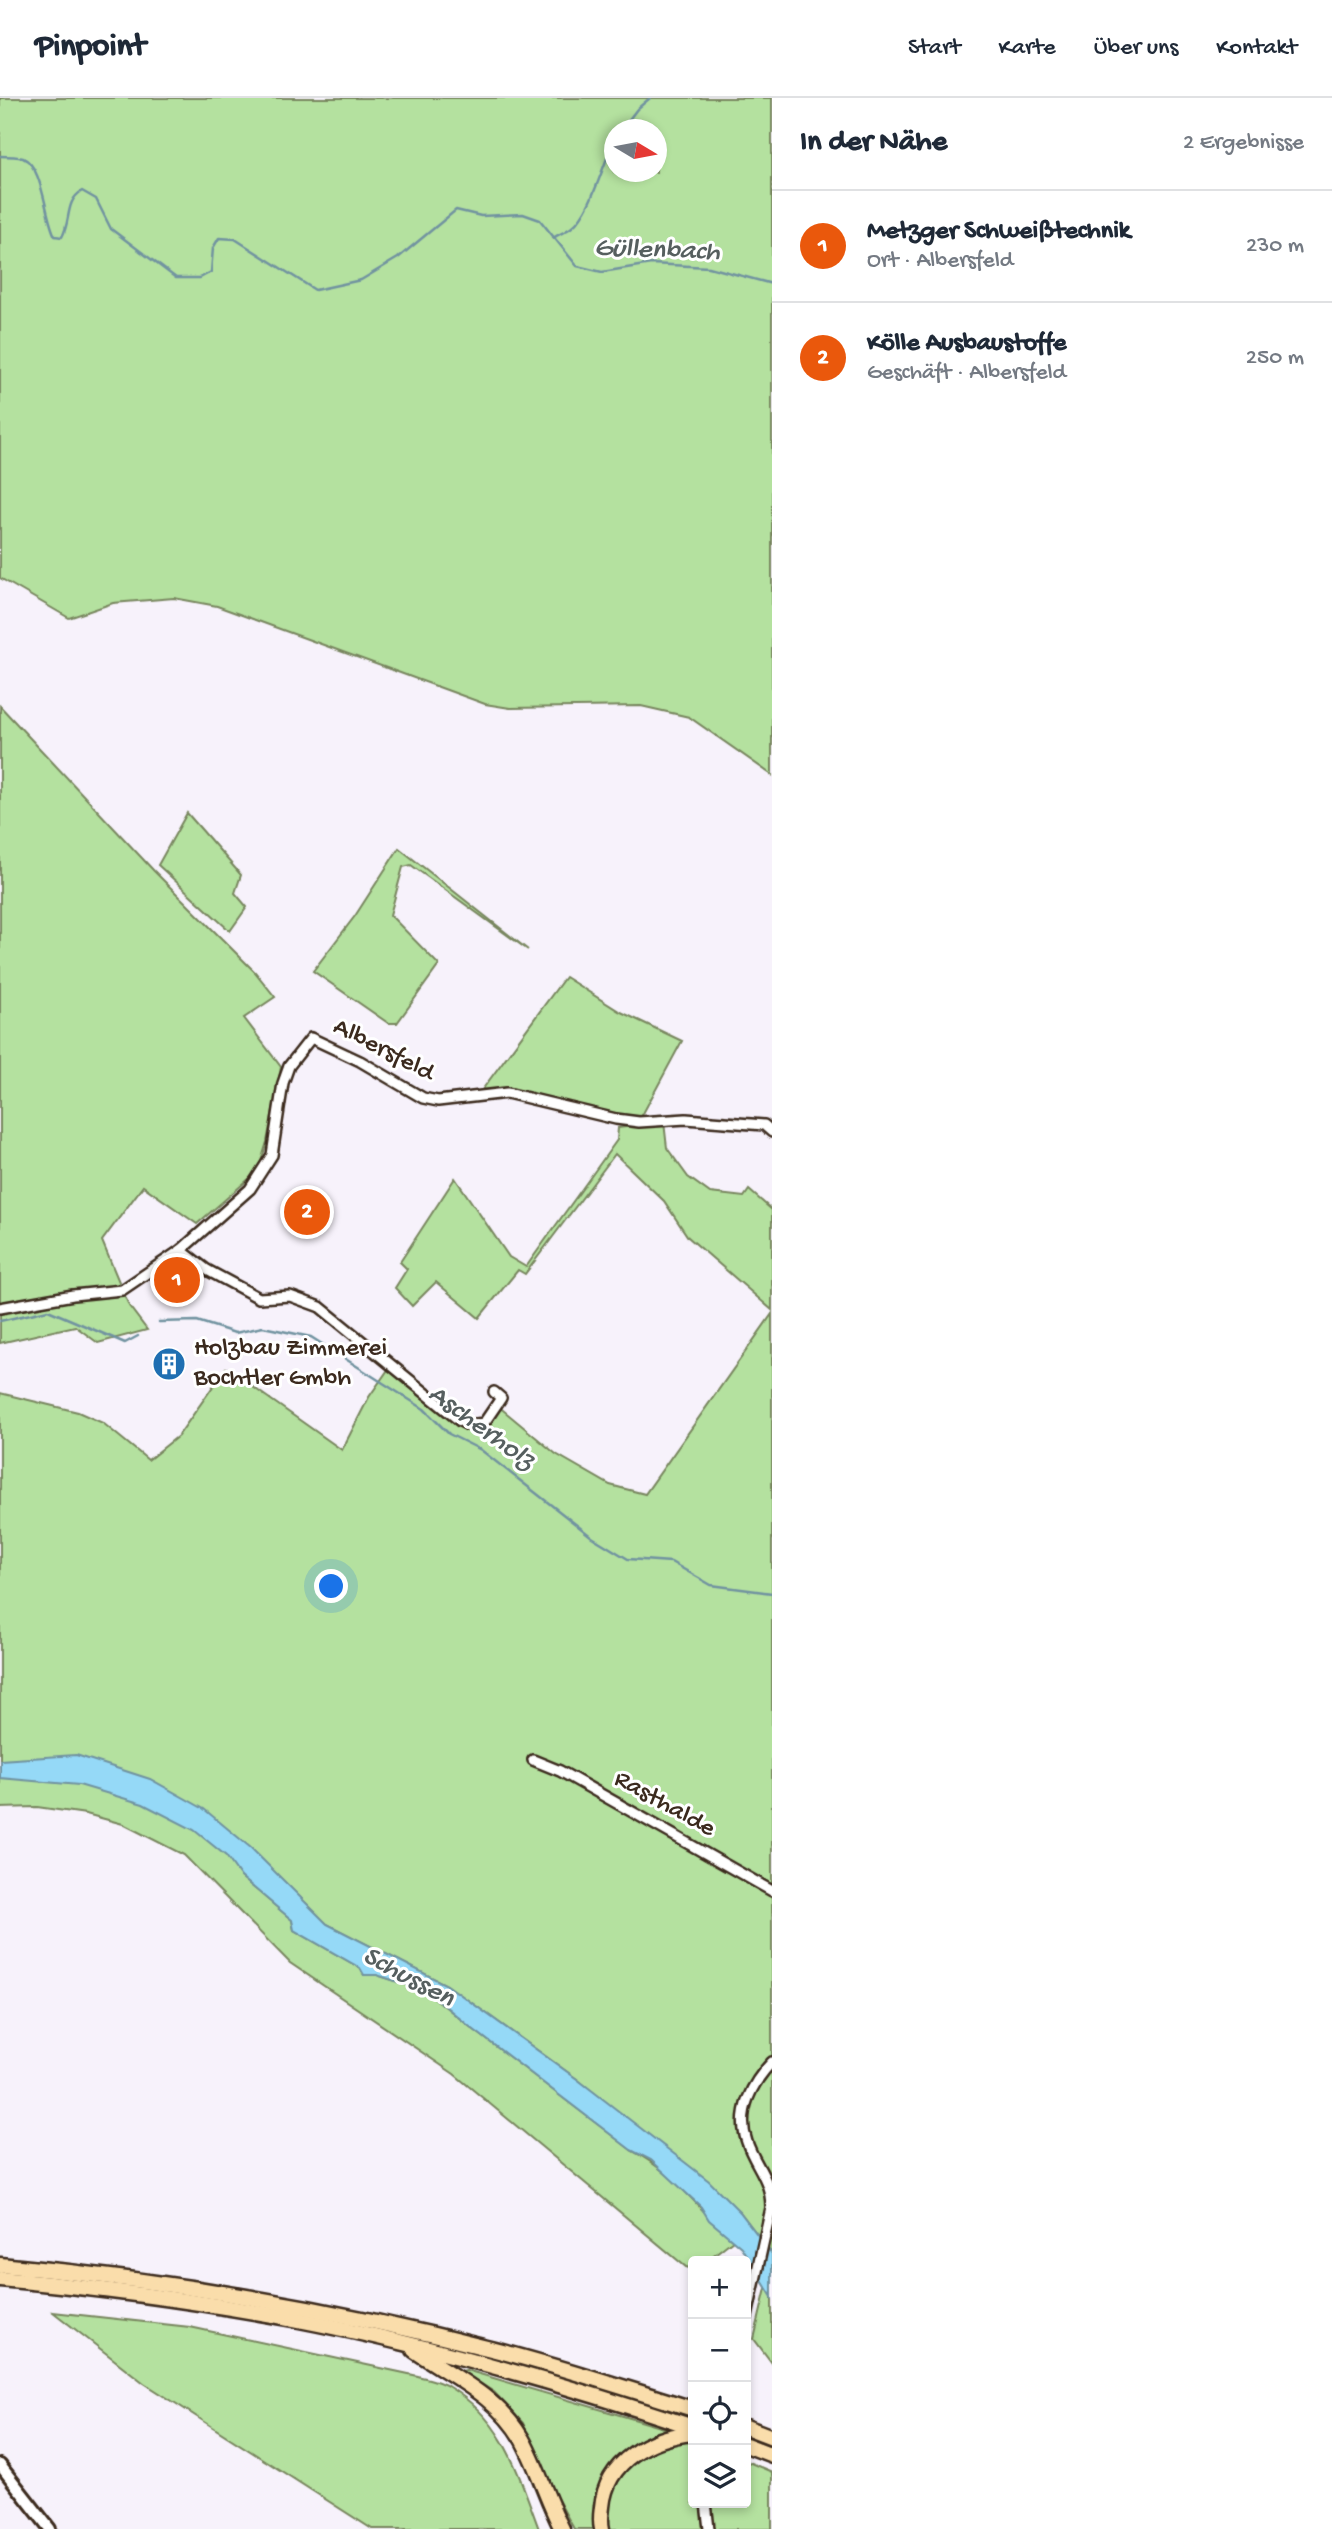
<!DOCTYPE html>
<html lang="de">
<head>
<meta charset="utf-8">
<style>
	:root { --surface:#fff; --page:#f6f6f7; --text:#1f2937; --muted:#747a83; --line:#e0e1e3; --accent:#ea580c }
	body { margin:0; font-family:"Gochi Hand",sans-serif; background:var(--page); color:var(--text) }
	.controls { position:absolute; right:21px; bottom:21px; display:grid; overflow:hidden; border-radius:7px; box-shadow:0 4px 10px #0003 }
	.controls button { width:63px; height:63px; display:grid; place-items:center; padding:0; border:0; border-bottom:2px solid var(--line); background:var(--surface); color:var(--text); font:35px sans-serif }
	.compass { position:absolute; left:604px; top:21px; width:63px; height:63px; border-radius:50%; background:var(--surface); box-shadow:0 4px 10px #0003; rotate:100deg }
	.you { position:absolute; left:332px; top:1489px; width:24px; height:24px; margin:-18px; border:5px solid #fff; border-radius:50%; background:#1a73e8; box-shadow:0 0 0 10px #1a73e833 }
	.badge { display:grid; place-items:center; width:46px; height:46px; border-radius:50%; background:var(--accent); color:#fff; font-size:23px; font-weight:700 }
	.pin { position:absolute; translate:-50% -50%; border:4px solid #fff; box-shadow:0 2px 7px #0006 }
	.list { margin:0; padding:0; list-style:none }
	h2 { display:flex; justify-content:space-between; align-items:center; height:91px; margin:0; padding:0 28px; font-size:30px }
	h2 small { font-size:23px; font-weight:400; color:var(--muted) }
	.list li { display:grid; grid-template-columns:46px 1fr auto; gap:21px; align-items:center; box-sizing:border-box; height:112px; padding:0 28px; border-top:2px solid var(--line) }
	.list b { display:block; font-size:26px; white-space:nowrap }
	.list p { margin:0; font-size:23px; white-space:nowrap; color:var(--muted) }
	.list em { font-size:23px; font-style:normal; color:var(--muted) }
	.icon { flex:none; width:38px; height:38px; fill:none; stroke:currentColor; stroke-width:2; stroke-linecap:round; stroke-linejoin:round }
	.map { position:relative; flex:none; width:772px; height:2431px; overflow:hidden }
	header { display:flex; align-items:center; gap:42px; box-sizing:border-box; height:98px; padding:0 35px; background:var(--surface); border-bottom:2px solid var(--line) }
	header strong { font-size:33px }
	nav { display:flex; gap:38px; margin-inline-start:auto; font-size:24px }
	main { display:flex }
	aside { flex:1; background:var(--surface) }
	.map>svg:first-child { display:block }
</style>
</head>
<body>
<header>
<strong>Pinpoint</strong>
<nav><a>Start</a><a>Karte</a><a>Über uns</a><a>Kontakt</a></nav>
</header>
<main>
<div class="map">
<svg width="772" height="2431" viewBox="0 0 772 2431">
	<rect width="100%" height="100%" fill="#f7f2fb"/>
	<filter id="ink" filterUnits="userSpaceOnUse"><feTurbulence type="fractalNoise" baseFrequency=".0143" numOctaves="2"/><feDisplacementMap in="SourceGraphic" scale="14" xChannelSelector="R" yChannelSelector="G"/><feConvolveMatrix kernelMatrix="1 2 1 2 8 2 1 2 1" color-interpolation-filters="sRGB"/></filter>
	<g filter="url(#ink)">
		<g fill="#b4e19f" stroke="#78865e" stroke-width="2" fill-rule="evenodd">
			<path d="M 0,0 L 772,0 L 772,677 L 689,619 L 641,608 L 510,610 L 485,606 L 217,508 L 174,500 L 113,505 L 69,520 L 0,480 ZM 614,32 L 656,32 L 656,74 L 614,74 Z"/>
			<path d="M 0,608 L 154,773 L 255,874 L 275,899 L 244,920 L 281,969 L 267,1044 L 258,1073 L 197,1126 L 143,1088 L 102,1143 L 129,1208 L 147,1232 L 98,1245 L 75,1228 L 0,1245 Z"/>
			<path d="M 187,715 L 241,777 L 235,795 L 247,809 L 230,833 L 158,767 Z"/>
			<path d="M 399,750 L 528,852 L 411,767 L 403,769 L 390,817 L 439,867 L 397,925 L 388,925 L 313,873 L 355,818 Z"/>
			<path d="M 565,879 L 619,913 L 682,943 L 640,1021 C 585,1017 538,987 482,992 Z"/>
			<path d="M 664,1024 L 667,1050 L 688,1079 L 710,1095 L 744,1099 L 749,1092 L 772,1112 L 772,1212 L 688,1139 L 664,1103 L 615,1056 L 525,1176 L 518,1172 L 479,1220 L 436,1184 L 412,1208 L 395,1190 L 407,1171 L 400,1164 L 455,1080 L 509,1159 L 526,1169 L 617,1042 L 618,1030 Z"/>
			<path d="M 772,1216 L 772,2156 L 740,2114 L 577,1981 L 447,1887 L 327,1826 L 251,1751 L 241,1779 L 292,1822 L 294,1832 L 360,1870 L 364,1877 L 377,1877 L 426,1893 L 469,1928 L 631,2052 C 676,2075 697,2111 733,2142 L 706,2163 L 693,2163 L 693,2171 L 686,2169 L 454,1976 L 290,1865 L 184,1757 L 123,1726 L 86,1716 L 37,1709 L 0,1710 L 0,1295 L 78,1314 L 103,1325 L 148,1362 L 178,1338 L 226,1270 L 342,1352 L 369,1299 L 392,1266 L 460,1323 L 477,1327 L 497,1307 L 556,1356 L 610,1387 L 645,1396 Z"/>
			<path d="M 772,2165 L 772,2265 L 754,2241 Z"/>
			<path d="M 53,2214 L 190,2229 L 418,2278 C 428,2281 440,2283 449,2289 C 504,2322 518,2375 539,2431 L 372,2431 L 144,2285 Z"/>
			<path d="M 466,2272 L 671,2332 L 693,2341 L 693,2405 L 746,2405 L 746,2363 L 772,2374 L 772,2431 L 574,2431 L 546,2380 L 523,2325 L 494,2294 L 461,2273 Z"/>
		</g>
		<path fill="#95d9f7" stroke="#7193a0" stroke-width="2" d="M 76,1657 L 150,1681 L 204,1711 L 251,1750 L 327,1826 L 447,1887 L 577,1981 L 709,2083 L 740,2114 L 772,2156 L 772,2199 L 741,2149 L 709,2122 L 701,2109 L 651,2062 L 631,2052 L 469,1928 L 427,1893 L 377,1877 L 364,1877 L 360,1870 L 294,1832 L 292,1822 L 241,1779 L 226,1758 L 194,1732 L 143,1706 L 79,1687 L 0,1680 L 0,1662 Z"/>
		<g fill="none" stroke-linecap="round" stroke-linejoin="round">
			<g stroke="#7193a0" stroke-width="2.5">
				<path d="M 621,32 L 637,11 L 650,0"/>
				<path d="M 0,58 C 7,58 16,58 23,60 C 43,68 45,120 55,138 L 62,139 C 71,123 65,103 82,93 L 96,101 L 111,131 L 176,180 L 200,180 L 211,174 L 213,150 L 219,140 L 235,141 L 315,192 L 361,182 L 398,160 L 456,112 L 481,118 L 523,116 L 540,122 L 577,168 L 602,174 L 651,166 L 709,169 L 772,186"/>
				<path d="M 553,140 C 559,136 567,133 572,129 C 592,113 602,67 614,44"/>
				<path d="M 0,1223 L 48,1212 L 125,1245 L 138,1238"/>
				<path d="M 159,1224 L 197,1223 L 235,1235 L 263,1229 L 311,1239 L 424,1311 L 449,1336 L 481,1352 L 592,1439 L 628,1461 L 671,1464 L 711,1487 L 772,1495"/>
			</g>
			<defs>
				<g id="minor">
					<path d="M 181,1152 L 207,1172 L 259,1200 L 290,1198 L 320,1209 L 460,1323 L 468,1327 L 484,1325 L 501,1300 L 494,1294"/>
					<path d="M 0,1210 L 73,1197 L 122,1192 L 181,1152 L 250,1091 L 272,1057 L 283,985 L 289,968 L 311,940 L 360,963 L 423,1000 L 438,1003 L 507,995 L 616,1021 L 639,1024 L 686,1021 L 764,1027 L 772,1034"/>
					<path d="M 533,1662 L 560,1673 L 772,1793"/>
					<path d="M 746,2223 L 771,2110 C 771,2080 756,2070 747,2044 C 736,2014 752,1985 772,1964"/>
					<path d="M 706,2405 L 709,2431"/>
				</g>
				<path id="tertiary" d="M 0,2367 L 50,2431"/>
				<g id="trunk">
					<path d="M 0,2167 C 167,2182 333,2210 495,2252 C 562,2269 627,2291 693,2311"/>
					<path d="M 0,2181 C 98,2190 197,2203 294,2221 C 429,2247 563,2286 693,2329"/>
					<path d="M 414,2252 C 453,2279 497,2298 522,2341 C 538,2370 547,2402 562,2431"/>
					<path d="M 746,2329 L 772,2339"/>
					<path d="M 746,2347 L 772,2357"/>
					<path d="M 602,2431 C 600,2423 601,2417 602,2409 C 606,2362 651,2339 693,2335"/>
				</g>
			</defs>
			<use href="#minor" stroke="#3b2a1e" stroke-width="14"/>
			<use href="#tertiary" stroke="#3b2a1e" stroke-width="16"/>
			<use href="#trunk" stroke="#3b2a1e" stroke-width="19"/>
			<use href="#minor" stroke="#fff" stroke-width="9"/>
			<use href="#tertiary" stroke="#fff" stroke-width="10"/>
			<use href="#trunk" stroke="#faddab" stroke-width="14"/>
		</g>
	</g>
	<defs>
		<symbol id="building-disc" viewBox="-11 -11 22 22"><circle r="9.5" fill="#1f6fb2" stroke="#fff"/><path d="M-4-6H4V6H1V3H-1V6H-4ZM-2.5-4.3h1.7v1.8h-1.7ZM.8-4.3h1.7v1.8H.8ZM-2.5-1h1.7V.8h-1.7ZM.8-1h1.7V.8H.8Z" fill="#fff"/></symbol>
	</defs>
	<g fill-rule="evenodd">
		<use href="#building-disc" x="150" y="1247" width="38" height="38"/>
	</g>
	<g text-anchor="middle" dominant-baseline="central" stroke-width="6" stroke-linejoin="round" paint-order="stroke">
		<g font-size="26" fill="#3b2a1e" stroke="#fff">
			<text transform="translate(383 953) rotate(27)">Albersfeld</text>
			<text transform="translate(664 1707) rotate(29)">Rasthalde</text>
		</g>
		<g font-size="26" fill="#3b2a1e" stroke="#fff" text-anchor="start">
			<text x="194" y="1251">Holzbau Zimmerei<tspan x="194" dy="30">Bochtler Gmbh</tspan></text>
		</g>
		<g font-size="28" font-style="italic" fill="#565f5f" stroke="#fff">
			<text transform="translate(657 153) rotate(2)">Güllenbach</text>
			<text transform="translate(481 1330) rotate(36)">Ascherholz</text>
			<text transform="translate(408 1880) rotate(28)">Schussen</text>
		</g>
	</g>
</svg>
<div class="controls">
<button>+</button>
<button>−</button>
<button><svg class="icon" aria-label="locate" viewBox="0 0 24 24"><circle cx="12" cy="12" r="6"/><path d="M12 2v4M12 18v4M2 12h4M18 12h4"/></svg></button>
<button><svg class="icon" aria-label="layers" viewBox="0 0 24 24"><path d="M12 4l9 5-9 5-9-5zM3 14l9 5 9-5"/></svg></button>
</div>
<svg class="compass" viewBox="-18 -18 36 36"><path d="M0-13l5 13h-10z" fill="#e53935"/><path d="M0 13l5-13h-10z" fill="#747a83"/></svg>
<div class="you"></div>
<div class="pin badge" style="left:177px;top:1182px">1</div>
<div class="pin badge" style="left:307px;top:1114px">2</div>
</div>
<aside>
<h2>In der Nähe<small>2 Ergebnisse</small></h2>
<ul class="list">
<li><span class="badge">1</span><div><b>Metzger Schweißtechnik</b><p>Ort · Albersfeld</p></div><em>230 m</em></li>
<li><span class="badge">2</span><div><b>Kölle Ausbaustoffe</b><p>Geschäft · Albersfeld</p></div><em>250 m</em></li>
</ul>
</aside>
</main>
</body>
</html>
